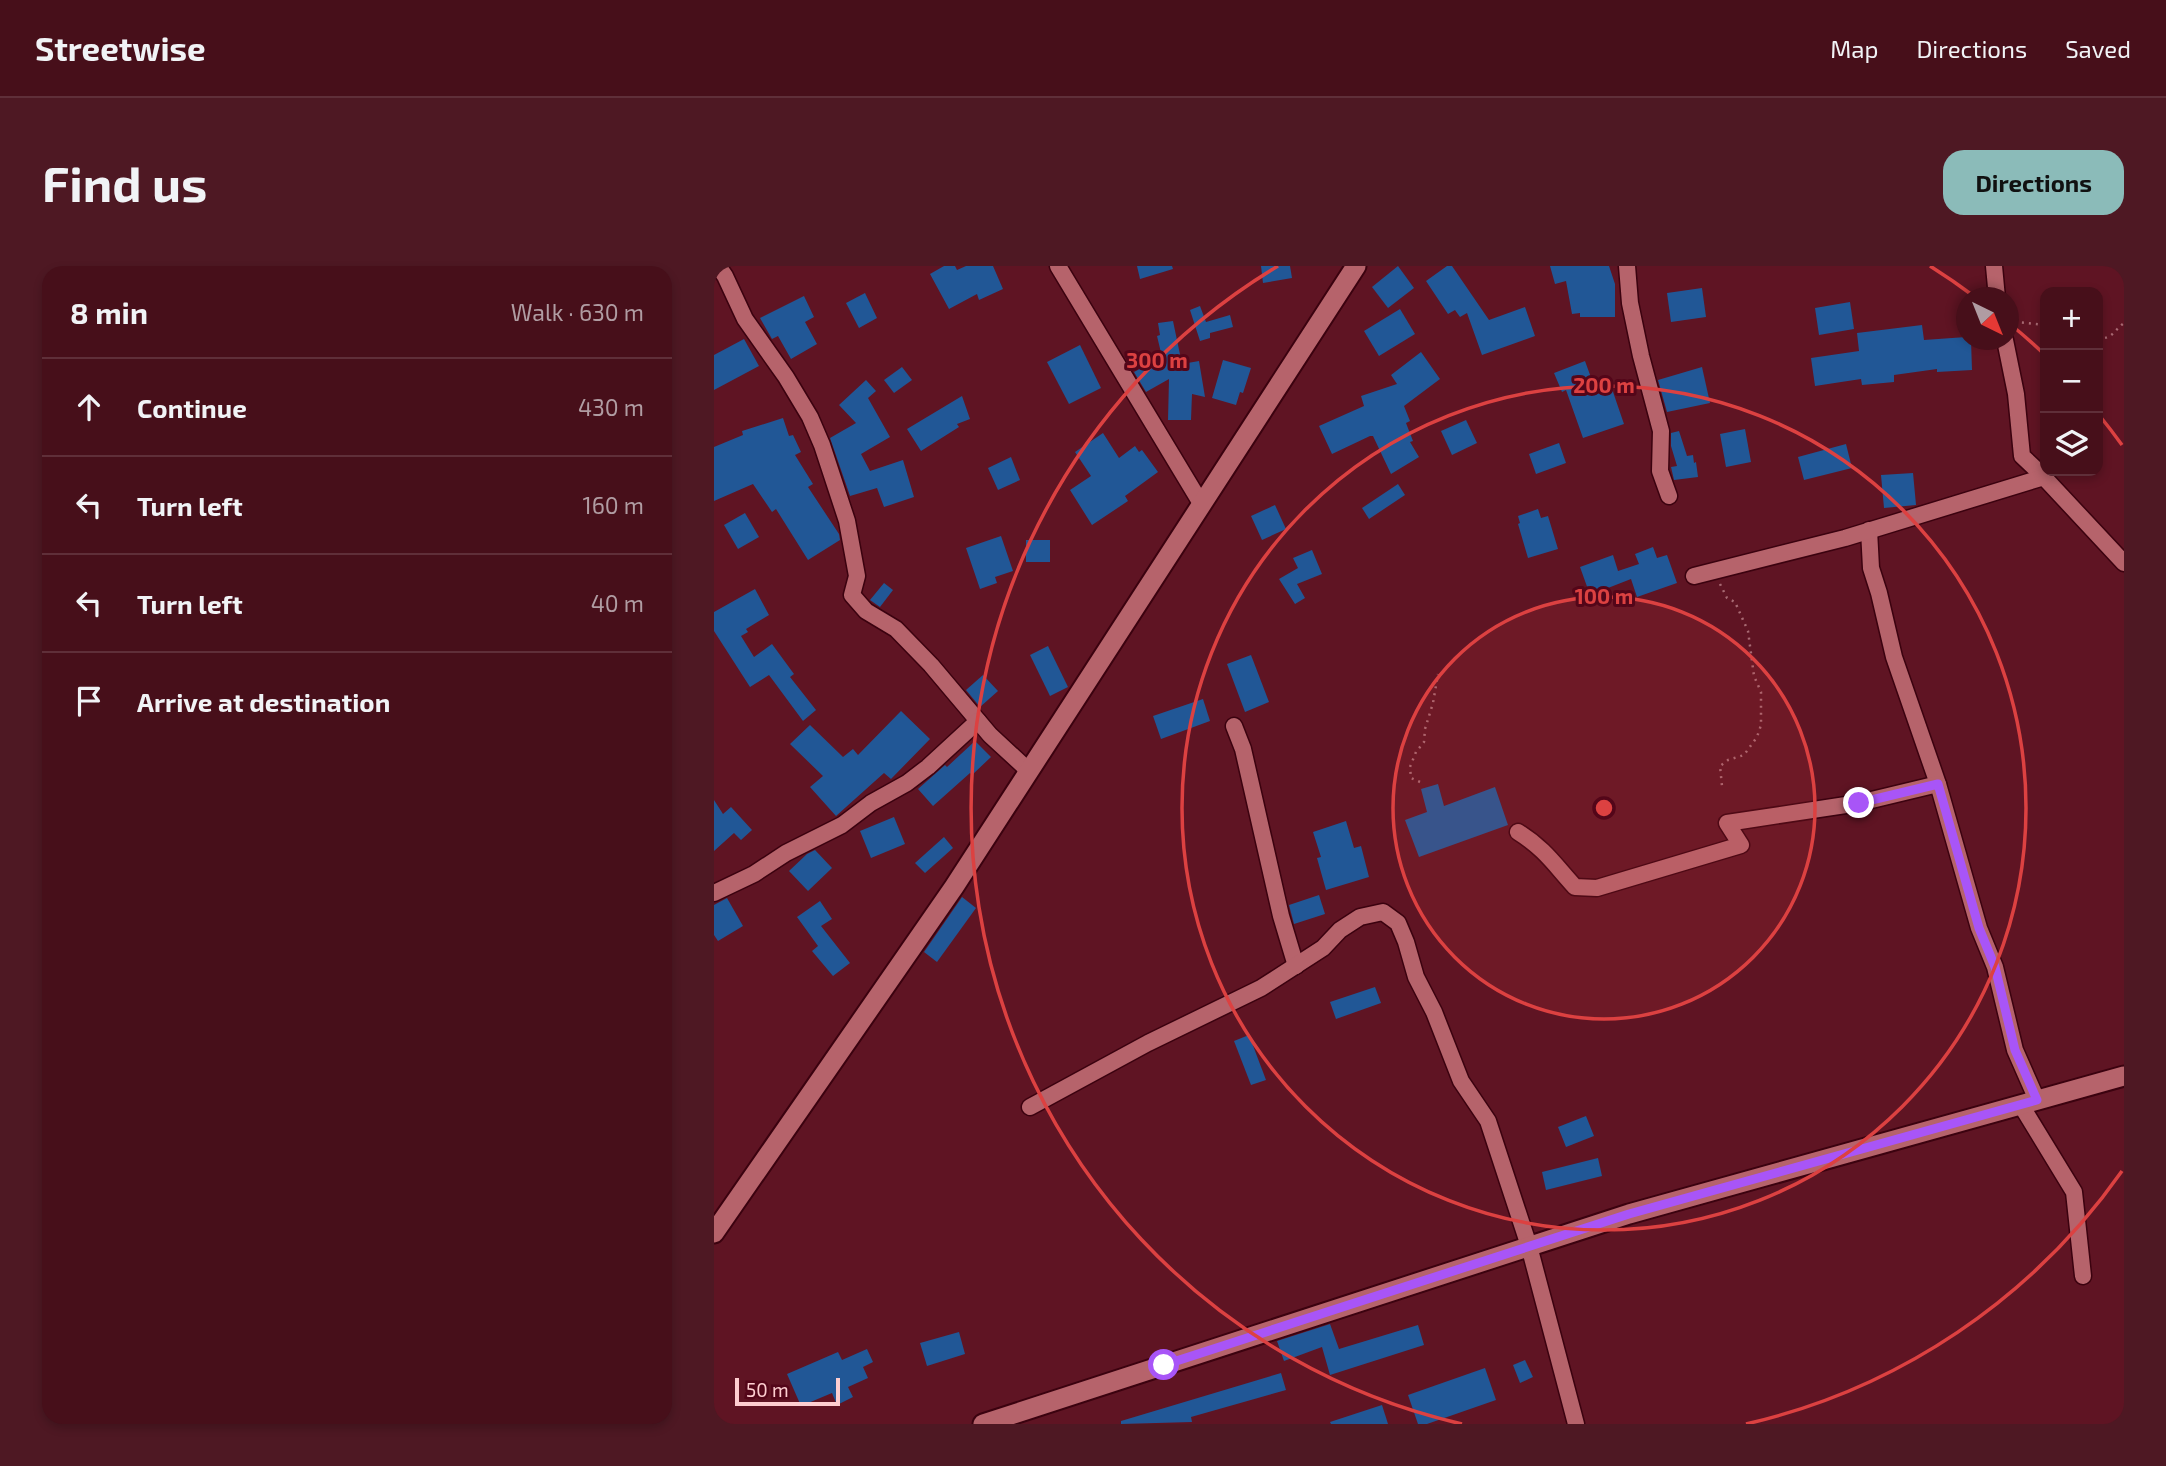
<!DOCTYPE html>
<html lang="en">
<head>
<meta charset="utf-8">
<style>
	:root { --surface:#470f1a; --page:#4e1823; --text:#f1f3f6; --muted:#b09ca2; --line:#5f2f39; --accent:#8bbbb9 }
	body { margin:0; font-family:"Exo 2",sans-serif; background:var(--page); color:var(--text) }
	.controls { position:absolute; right:21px; top:21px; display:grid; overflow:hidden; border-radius:14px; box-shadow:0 4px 10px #0003 }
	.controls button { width:63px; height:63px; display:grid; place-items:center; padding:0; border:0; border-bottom:2px solid var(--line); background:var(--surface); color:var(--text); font:35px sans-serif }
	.compass { position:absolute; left:1242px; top:21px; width:63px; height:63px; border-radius:50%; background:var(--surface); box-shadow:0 4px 10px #0003; rotate:137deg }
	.scale { position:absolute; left:21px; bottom:18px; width:105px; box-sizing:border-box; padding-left:7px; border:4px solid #fdced0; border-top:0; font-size:19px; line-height:24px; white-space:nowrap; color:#fdced0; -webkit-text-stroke:5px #530619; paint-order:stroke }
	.stop { position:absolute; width:21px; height:21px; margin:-16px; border:5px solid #a855f7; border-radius:50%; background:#fff }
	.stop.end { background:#a855f7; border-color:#fff; box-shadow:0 2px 7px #0008 }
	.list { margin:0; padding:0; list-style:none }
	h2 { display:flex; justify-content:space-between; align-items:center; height:91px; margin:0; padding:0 28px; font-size:30px }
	h2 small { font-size:23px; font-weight:400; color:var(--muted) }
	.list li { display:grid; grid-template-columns:46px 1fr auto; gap:21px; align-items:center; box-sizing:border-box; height:98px; padding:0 28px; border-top:2px solid var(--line) }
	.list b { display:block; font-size:26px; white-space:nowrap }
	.list em { font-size:23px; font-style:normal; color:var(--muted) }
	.icon { flex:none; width:38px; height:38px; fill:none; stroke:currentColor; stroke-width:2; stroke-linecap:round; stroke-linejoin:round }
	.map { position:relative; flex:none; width:1410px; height:1158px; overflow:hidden; border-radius:21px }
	header { display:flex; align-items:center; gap:42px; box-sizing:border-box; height:98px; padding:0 35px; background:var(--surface); border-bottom:2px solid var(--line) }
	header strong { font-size:33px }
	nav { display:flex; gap:38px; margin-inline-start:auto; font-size:24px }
	.intro { display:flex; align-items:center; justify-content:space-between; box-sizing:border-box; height:168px; padding:0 42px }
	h1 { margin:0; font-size:49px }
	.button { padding:18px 32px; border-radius:21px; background:var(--accent); color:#111; font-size:24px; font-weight:700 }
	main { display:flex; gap:42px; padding:0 42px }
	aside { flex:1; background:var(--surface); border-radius:21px; box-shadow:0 4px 10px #0003 }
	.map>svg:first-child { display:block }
</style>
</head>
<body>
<header>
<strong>Streetwise</strong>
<nav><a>Map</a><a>Directions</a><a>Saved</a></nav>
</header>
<div class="intro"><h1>Find us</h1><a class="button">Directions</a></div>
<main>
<aside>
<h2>8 min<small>Walk · 630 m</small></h2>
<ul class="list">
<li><svg class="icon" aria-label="ahead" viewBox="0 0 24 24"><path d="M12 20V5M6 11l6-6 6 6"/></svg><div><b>Continue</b></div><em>430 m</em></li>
<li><svg class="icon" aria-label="left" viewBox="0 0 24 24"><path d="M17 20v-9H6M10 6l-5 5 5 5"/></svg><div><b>Turn left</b></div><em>160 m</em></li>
<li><svg class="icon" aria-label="left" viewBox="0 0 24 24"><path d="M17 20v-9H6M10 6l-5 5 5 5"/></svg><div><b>Turn left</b></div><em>40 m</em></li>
<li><svg class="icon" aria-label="arrive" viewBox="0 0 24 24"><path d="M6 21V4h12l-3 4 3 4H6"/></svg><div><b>Arrive at destination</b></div></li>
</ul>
</aside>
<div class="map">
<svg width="1410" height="1158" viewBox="0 0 1410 1158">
	<rect width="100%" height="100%" fill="#5f1423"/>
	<g fill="#215796">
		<path d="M 230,0 L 241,0 L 243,4 L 252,0 L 279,0 L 289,23 L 265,34 L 263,28 L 235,43 L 216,8 Z"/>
		<path d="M 423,0 L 458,0 L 459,3 L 426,13 Z"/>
		<path d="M 547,0 L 576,0 L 578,12 L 549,17 Z"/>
		<path d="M 684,0 L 700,22 L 674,42 L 658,21 Z"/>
		<path d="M 733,0 L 738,0 L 775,54 L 811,41 L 821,70 L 768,89 L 753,47 L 746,51 L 741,44 L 734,48 L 712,15 Z"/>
		<path d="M 836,0 L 895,0 L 901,18 L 901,51 L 866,51 L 866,47 L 858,48 L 852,15 L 841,18 Z"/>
		<path d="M 988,22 L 992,51 L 957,56 L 953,27 Z"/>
		<path d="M 151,27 L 163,52 L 145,62 L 132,37 Z"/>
		<path d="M 90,30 L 100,51 L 91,56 L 103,78 L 77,93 L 64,70 L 58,73 L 46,52 Z"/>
		<path d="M 1136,36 L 1140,63 L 1105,69 L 1101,42 Z"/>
		<path d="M 486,40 L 492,56 L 516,49 L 519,61 L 496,67 L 496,72 L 486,75 L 476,44 Z"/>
		<path d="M 686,43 L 701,68 L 665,90 L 650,65 Z"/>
		<path d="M 459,55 L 468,98 L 485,95 L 491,131 L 478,128 L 477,154 L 454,154 L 455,113 L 432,126 L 420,106 L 448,91 L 443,70 L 446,69 L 444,57 Z"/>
		<path d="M 1208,59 L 1210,74 L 1252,71 L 1252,74 L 1257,74 L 1258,104 L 1223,106 L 1223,103 L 1180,109 L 1180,116 L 1148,119 L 1147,113 L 1101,120 L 1097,92 L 1145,85 L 1143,67 Z"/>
		<path d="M 30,73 L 45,100 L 0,124 L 0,89 Z"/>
		<path d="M 366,79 L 387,122 L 355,138 L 333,96 Z"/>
		<path d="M 707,86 L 726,113 L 690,140 L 696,155 L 692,157 L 699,175 L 696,176 L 705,191 L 677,208 L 659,170 L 656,170 L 618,188 L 605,160 L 650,140 L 647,130 L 683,118 L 677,109 Z"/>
		<path d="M 509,94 L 537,102 L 529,127 L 526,126 L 522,139 L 498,132 Z"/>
		<path d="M 871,95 L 883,128 L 898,123 L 910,158 L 869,172 L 852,124 L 848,126 L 840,107 Z"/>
		<path d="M 188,101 L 198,114 L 180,127 L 170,114 Z"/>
		<path d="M 988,101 L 996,137 L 953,146 L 944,114 Z"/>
		<path d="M 152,114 L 162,125 L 154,132 L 176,171 L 147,188 L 156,205 L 189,194 L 200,231 L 170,241 L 163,222 L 136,230 L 116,172 L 142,157 L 125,139 Z"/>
		<path d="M 248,130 L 256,153 L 243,158 L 245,161 L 207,185 L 193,163 Z"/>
		<path d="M 69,152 L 75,170 L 79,169 L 87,186 L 81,189 L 99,218 L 94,221 L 125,268 L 126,274 L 94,294 L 62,243 L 58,246 L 39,218 L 0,235 L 0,181 L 29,169 L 28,165 Z"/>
		<path d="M 752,154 L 763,177 L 738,189 L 727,165 Z"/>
		<path d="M 1031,163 L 1037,196 L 1012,201 L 1006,168 Z"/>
		<path d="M 965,165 L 973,190 L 979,189 L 980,197 L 982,196 L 984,211 L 960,214 L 957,201 L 963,200 L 957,180 L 957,167 Z"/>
		<path d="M 389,167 L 405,192 L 421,180 L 425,186 L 428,184 L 444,206 L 411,230 L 414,235 L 378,259 L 356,224 L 377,210 L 361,186 Z"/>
		<path d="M 845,177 L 852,197 L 822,208 L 815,188 Z"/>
		<path d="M 1132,178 L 1138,202 L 1090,214 L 1084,191 Z"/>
		<path d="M 297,191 L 306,214 L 284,224 L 274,202 Z"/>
		<path d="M 1199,207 L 1202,239 L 1170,242 L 1167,209 Z"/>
		<path d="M 684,218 L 691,229 L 655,253 L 648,242 Z"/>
		<path d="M 561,239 L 572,263 L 548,274 L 537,250 Z"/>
		<path d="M 824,243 L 827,252 L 834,250 L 844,283 L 814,292 L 804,258 L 806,257 L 804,250 Z"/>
		<path d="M 31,247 L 45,271 L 24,283 L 10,259 Z"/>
		<path d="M 287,270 L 299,305 L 281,311 L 283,317 L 266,323 L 252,282 Z"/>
		<rect x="312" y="274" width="24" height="22"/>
		<path d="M 939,281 L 943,292 L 953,289 L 963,317 L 923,331 L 917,313 L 876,329 L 866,301 L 899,289 L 904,305 L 925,298 L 921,288 Z"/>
		<path d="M 598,284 L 608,308 L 583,318 L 591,332 L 581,338 L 565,313 L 584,302 L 579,292 Z"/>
		<path d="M 170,317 L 179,324 L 166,341 L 156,334 Z"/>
		<path d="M 41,323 L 55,349 L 32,363 L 34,366 L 27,370 L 40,391 L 58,378 L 80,408 L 76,411 L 102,444 L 89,455 L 55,409 L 36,421 L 0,365 L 0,346 Z"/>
		<path d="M 334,380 L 354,421 L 336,430 L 316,389 Z"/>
		<path d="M 537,389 L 555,436 L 531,446 L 513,398 Z"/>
		<path d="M 269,409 L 284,425 L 266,441 L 252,424 Z"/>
		<path d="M 489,433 L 496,455 L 447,473 L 439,450 Z"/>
		<path d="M 187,445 L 216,473 L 177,513 L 170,507 L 122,550 L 96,521 L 109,510 L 76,478 L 96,459 L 129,491 L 139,483 L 144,489 Z"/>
		<path d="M 261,475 L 277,491 L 258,509 L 256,507 L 219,540 L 204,523 L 231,499 L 233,501 Z"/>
		<path d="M 724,518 L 730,540 L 781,521 L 794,559 L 705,591 L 691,554 L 713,546 L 707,523 Z"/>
		<path d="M 0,534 L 9,548 L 17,541 L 38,564 L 27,574 L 20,567 L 0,585 Z"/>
		<path d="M 180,551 L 191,578 L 157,592 L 146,565 Z"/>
		<path d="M 632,555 L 640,582 L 647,580 L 655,611 L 612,624 L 603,592 L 607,591 L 599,566 Z"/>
		<path d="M 230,571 L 239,582 L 211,607 L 201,597 Z"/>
		<path d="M 101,584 L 118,602 L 94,625 L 75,605 L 93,588 Z"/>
		<path d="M 605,629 L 611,648 L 580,658 L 575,639 Z"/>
		<path d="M 248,631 L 262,642 L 223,696 L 210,686 Z"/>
		<path d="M 13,632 L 29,660 L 4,675 L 0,669 L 0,639 Z"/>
		<path d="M 106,635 L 118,653 L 107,660 L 136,697 L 119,710 L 98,685 L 104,680 L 83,651 Z"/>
		<path d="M 661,721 L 667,737 L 622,753 L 616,736 Z"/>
		<path d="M 535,769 L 552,814 L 537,819 L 520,775 Z"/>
		<path d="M 872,850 L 880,870 L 852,881 L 844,861 Z"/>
		<path d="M 884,892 L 888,910 L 832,924 L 828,906 Z"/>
		<path d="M 616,1058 L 625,1083 L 704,1059 L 710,1079 L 616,1109 L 608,1081 L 570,1095 L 563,1075 Z"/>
		<path d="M 245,1066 L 251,1088 L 213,1100 L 206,1077 Z"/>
		<path d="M 153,1083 L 159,1096 L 149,1101 L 154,1112 L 134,1121 L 139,1131 L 123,1139 L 118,1127 L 87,1140 L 73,1108 L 124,1086 L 128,1094 Z"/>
		<path d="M 811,1094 L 819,1111 L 806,1117 L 799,1099 Z"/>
		<path d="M 771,1102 L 782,1134 L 713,1158 L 704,1158 L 694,1129 Z"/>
		<path d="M 567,1107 L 572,1124 L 477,1151 L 478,1156 L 407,1158 L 407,1155 Z"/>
		<path d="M 668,1139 L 674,1158 L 617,1158 L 616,1156 Z"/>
	</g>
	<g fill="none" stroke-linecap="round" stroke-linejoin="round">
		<defs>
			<g id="minor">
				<path d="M 4,0 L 11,10 L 31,53 L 72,111 L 96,151 L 108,179 L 133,255 L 143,310 L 138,329 L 152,345 L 182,363 L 217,399 L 276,469 L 315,505"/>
				<path d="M 344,0 L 488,239"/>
				<path d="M 913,0 L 916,37 L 927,90 L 947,165 L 946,205 L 955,230"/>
				<path d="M 1280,0 L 1283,32"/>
				<path d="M 1291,74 L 1302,128 L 1308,190 L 1326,207 L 1410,297"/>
				<path d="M 1155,264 L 1157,302 L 1165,327 L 1180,391 L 1224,518 L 1265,662 L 1281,701 L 1301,784 L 1323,834"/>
				<path d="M 980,310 L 1131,272 L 1330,211"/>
				<path d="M 520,460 L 529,483 L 567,650 L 582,700"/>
				<path d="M 804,566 C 831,583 840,598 861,621 L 883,622 L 1027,579 L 1013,557 L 1145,537 L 1224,518"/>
				<path d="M 0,627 L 40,608 L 72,587 L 128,559 L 157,537 L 193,517 L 214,501 L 264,455"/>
				<path d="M 1307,839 L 1360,926 L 1369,1010"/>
				<path d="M 316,841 L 434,777 L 547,722 L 609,682 L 626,664 L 646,651 L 669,646 L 684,657 L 692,676 L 702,711 L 720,746 L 747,815 L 774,855 L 815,980 L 862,1158"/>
			</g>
			<path id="tertiary" d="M 269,1158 L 915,948 L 1410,810"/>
			<path id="secondary" d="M 0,967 L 240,621 L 642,0"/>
		</defs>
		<use href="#minor" stroke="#3b020f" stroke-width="19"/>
		<use href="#tertiary" stroke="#3b020f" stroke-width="23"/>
		<use href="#secondary" stroke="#3b020f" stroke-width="23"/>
		<g stroke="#a86a73" stroke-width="2.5" stroke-dasharray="2 5" stroke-linecap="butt">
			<path d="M 1294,55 L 1331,59"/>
			<path d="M 1384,72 C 1398,74 1400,64 1410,57"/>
			<path d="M 1006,318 L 1013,332 L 1021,336 L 1034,365 L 1040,410 L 1047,426 L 1047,459 L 1043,471 L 1030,489 L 1014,494 L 1006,500 L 1008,520"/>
			<path d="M 706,516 L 697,512 L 696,501 L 702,486 L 710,476 L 711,463 L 719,437 L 724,408"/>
		</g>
		<use href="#minor" stroke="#b6636b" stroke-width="16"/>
		<use href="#tertiary" stroke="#b6636b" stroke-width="19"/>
		<use href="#secondary" stroke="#b6636b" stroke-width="19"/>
	</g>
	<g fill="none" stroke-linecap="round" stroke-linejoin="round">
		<path stroke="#a855f7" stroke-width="9" d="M 450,1099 L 915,948 L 1323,834 L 1301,784 L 1281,701 L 1265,662 L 1224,518 L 1145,537"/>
	</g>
	<circle cx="890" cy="542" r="211" fill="#dc4141" fill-opacity=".12"/>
	<g fill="none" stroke="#dc4141" stroke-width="3.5">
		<circle cx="890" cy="542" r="211"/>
		<circle cx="890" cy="542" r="422"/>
		<path d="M1408 905A632 632 0 0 1 1032 1158M748 1158A632 632 0 0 1 564 0M1216 0A632 632 0 0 1 1261 31M1296 58A632 632 0 0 1 1329 87M1385 149A632 632 0 0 1 1408 179"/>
	</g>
	<circle cx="890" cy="542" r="10" fill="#dc4141" stroke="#530619" stroke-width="3.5"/>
	<g font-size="21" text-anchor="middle" font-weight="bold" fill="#dc4141" stroke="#530619" stroke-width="6" stroke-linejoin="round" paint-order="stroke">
		<text x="443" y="102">300 m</text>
		<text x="890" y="127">200 m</text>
		<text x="890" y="338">100 m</text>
	</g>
</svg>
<div class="controls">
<button>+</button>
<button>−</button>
<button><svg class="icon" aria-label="layers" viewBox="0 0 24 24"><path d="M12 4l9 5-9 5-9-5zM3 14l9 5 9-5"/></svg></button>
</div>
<svg class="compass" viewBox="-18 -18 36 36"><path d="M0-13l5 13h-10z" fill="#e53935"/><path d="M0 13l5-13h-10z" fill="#b09ca2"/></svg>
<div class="scale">50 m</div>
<div class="stop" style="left:450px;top:1099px"></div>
<div class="stop end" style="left:1145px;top:537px"></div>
</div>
</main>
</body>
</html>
